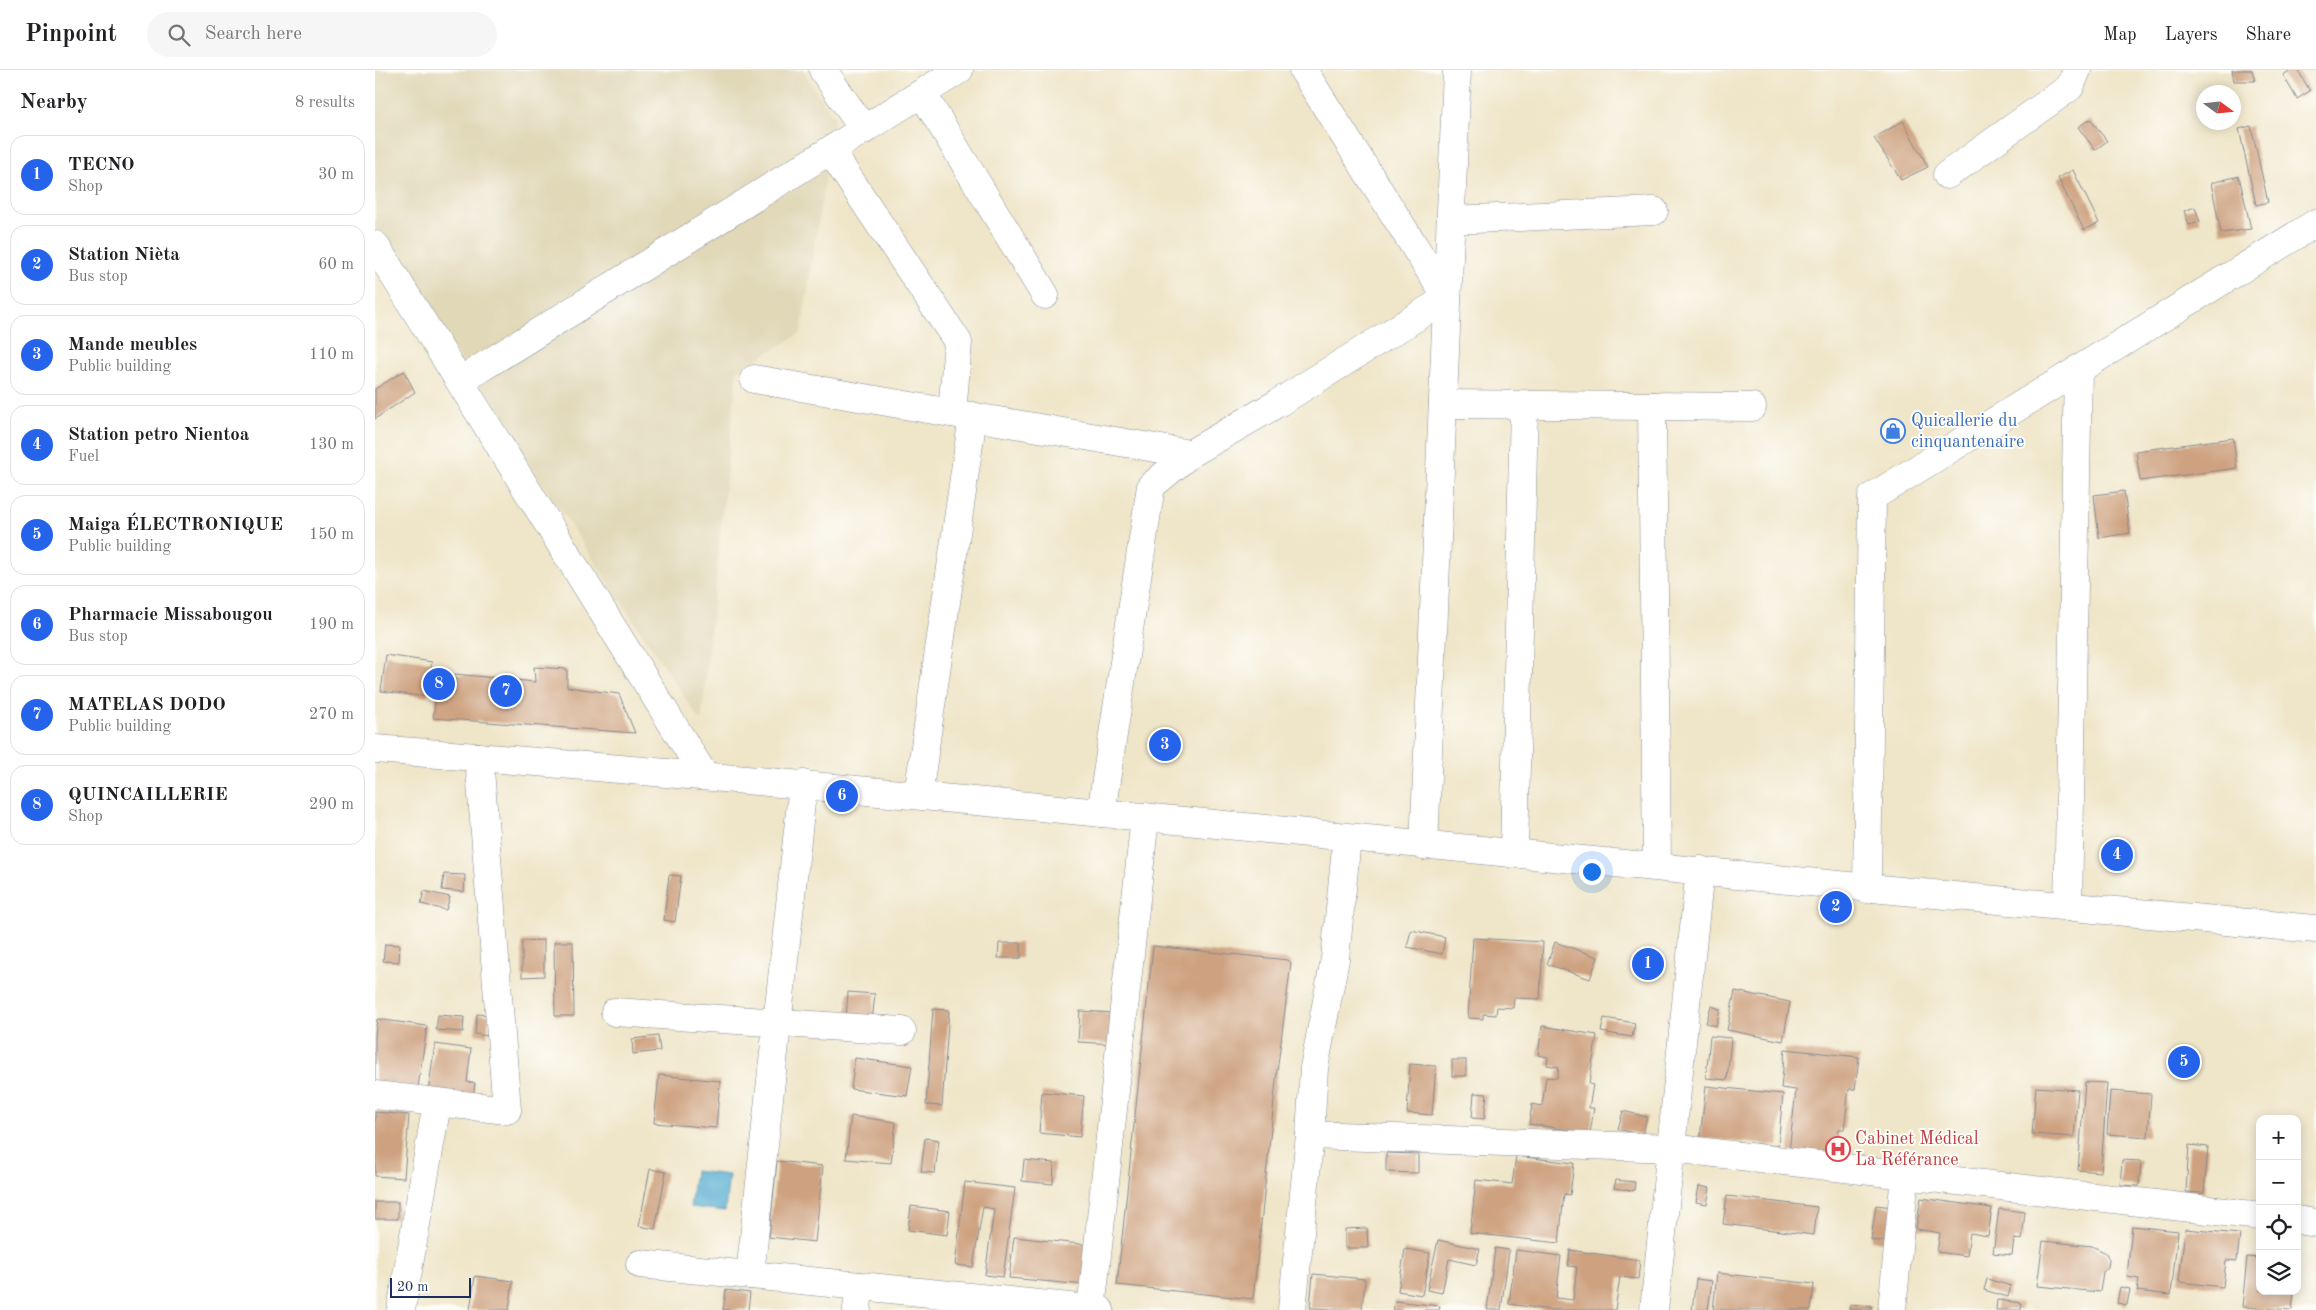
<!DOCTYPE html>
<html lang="en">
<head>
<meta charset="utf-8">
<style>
	:root { --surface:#fff; --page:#f6f6f6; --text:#202124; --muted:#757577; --line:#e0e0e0; --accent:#2563eb }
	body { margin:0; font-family:"Old Standard TT",serif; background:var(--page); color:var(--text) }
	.controls { position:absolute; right:15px; bottom:15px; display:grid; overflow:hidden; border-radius:10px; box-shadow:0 2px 12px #0003 }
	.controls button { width:45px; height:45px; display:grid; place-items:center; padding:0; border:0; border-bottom:1px solid var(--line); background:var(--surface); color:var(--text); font:25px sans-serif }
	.compass { position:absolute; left:1821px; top:15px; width:45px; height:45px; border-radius:50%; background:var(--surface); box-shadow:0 2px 12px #0003; rotate:105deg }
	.scale { position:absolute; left:15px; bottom:12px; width:81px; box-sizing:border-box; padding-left:5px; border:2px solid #1b2f5e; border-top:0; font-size:14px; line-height:18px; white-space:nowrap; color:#1b2f5e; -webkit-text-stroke:4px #fdfcf7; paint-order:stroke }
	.you { position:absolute; left:1216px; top:801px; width:18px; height:18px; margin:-12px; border:4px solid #fff; border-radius:50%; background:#1a73e8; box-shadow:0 0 0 8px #1a73e833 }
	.badge { display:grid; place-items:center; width:32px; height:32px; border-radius:50%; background:var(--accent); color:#fff; font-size:16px; font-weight:700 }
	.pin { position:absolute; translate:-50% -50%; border:2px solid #fff; box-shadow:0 1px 5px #0006 }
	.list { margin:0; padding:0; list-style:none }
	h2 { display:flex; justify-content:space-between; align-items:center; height:65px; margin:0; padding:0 20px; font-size:21px }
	h2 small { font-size:16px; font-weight:400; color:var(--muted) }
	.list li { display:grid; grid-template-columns:32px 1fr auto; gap:15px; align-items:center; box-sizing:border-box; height:80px; margin:0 10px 10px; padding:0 10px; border:1px solid var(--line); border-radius:15px }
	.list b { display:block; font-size:19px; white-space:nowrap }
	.list p { margin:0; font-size:16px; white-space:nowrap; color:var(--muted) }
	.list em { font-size:16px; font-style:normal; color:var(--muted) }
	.icon { flex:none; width:28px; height:28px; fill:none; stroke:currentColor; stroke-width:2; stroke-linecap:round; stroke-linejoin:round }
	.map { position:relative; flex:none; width:1941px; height:1240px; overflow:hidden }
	header { display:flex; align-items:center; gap:30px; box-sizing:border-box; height:70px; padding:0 25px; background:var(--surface); border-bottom:1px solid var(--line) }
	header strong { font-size:24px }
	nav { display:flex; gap:28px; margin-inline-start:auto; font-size:18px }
	.search { width:350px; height:45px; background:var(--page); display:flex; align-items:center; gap:12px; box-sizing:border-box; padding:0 18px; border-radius:28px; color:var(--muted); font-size:19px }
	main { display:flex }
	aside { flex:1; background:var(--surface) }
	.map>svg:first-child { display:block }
</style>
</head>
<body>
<header>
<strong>Pinpoint</strong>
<div class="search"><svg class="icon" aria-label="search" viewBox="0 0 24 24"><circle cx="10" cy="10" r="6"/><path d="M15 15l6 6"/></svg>Search here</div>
<nav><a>Map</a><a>Layers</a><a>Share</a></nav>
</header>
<main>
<aside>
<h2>Nearby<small>8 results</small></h2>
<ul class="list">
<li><span class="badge">1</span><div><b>TECNO</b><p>Shop</p></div><em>30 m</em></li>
<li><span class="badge">2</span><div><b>Station Nièta</b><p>Bus stop</p></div><em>60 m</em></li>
<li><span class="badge">3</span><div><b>Mande meubles</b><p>Public building</p></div><em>110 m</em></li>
<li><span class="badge">4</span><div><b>Station petro Nientoa</b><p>Fuel</p></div><em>130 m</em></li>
<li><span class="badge">5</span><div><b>Maiga ÉLECTRONIQUE</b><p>Public building</p></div><em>150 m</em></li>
<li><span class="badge">6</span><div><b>Pharmacie Missabougou</b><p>Bus stop</p></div><em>190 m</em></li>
<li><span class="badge">7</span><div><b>MATELAS DODO</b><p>Public building</p></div><em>270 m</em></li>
<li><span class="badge">8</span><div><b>QUINCAILLERIE</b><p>Shop</p></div><em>290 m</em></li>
</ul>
</aside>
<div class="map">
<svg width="1941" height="1240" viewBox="0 0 1941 1240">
	<rect width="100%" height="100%" fill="#fdfcf7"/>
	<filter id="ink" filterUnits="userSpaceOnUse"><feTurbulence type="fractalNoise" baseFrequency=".02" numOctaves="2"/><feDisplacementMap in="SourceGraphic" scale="10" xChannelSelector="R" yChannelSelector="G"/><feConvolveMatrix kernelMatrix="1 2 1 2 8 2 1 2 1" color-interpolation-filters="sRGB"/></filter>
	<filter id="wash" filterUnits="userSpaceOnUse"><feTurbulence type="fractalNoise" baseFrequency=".0096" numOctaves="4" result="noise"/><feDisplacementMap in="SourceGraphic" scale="20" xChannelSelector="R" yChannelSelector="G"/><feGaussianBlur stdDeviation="1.12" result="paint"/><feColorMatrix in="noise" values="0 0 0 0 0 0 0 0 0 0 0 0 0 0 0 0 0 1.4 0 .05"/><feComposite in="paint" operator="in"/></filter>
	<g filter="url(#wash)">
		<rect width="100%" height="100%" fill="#efe5c8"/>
		<path fill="#e1d8b8" d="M 0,0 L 427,0 L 459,48 L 426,263 L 362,301 L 326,652 L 0,161 Z"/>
		<path fill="#54aed1" stroke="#386e98" d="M 320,1101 L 354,1105 L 350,1141 L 315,1137 Z"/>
		<g id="blocks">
			<g fill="#cea280">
				<path d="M 1857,0 L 1877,0 L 1880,11 L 1859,11 Z"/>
				<path d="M 1916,0 L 1923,0 L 1935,21 L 1922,29 L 1908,5 Z"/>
				<path d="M 1715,49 L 1732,71 L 1720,80 L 1703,57 Z"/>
				<path d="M 1528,51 L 1553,97 L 1526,110 L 1499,68 Z"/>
				<path d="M 1876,56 L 1893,132 L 1881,135 L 1864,59 Z"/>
				<path d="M 1698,100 L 1724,153 L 1709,160 L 1683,108 Z"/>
				<path d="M 1864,106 L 1876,159 L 1846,163 L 1836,113 Z"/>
				<path d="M 1820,137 L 1825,152 L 1814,155 L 1809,141 Z"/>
				<path d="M 29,301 L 40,322 L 0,349 L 0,319 Z"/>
				<path d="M 1858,368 L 1862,398 L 1765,411 L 1761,381 Z"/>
				<path d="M 1749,421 L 1755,463 L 1724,468 L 1719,425 Z"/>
				<path d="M 11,585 L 57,592 L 52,627 L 6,621 Z"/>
				<path d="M 159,597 L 192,599 L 192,617 L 244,624 L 260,663 L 58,648 L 62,620 L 79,623 L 80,604 L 160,612 Z"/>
				<path d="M 69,804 L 90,805 L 89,822 L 67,820 Z"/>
				<path d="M 294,805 L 306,806 L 300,852 L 289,850 Z"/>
				<path d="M 49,821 L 75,827 L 71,840 L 46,834 Z"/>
				<path d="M 1036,860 L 1070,867 L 1067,884 L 1032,877 Z"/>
				<path d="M 1098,868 L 1168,872 L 1165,929 L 1139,928 L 1138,938 L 1122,937 L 1121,945 L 1108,944 L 1108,949 L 1093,948 Z"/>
				<path d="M 169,870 L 169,906 L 147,907 L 147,871 Z"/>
				<path d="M 179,872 L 198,872 L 199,946 L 180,946 Z"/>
				<path d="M 1180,872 L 1223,887 L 1215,909 L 1172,894 Z"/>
				<path d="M 624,873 L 646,873 L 646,888 L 623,888 Z"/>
				<path d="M 10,874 L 25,875 L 24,892 L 8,891 Z"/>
				<path d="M 778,876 L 913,890 L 916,893 L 902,1002 L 878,1229 L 742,1215 Z"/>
				<path d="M 1360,921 L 1415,932 L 1408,971 L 1352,960 Z"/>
				<path d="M 473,922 L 500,924 L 497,951 L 471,949 Z"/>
				<path d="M 1336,936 L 1345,939 L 1341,956 L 1331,953 Z"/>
				<path d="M 558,939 L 574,940 L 567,1036 L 551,1035 Z"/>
				<path d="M 705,941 L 741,943 L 740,974 L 703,972 Z"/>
				<path d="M 102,944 L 114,945 L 112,966 L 100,964 Z"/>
				<path d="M 63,945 L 89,947 L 88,962 L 61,960 Z"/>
				<path d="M 1229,948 L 1260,953 L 1257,967 L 1226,962 Z"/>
				<path d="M 2,949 L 52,956 L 43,1017 L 0,1011 L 0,965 Z"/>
				<path d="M 1167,956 L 1222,965 L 1214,1014 L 1218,1015 L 1214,1038 L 1219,1038 L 1215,1063 L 1154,1054 L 1157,1034 L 1167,1036 L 1171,1007 L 1182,1008 L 1184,997 L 1172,995 L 1173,987 L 1163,985 Z"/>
				<path d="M 283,966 L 285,981 L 258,984 L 257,969 Z"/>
				<path d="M 1335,966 L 1356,968 L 1352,1010 L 1331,1008 Z"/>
				<path d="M 60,974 L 96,979 L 92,1012 L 100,1013 L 98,1028 L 53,1022 Z"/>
				<path d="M 1410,979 L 1484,987 L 1480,1019 L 1474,1019 L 1469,1059 L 1464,1059 L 1461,1087 L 1414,1082 L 1421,1020 L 1406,1018 Z"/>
				<path d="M 480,988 L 537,996 L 532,1026 L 476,1019 Z"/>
				<rect x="1077" y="990" width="14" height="16"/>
				<path d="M 1035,994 L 1061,996 L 1057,1045 L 1032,1043 Z"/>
				<path d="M 284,1005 L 345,1011 L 341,1058 L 279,1053 Z"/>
				<path d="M 1710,1012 L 1732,1013 L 1726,1102 L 1703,1100 Z"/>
				<path d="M 1331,1016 L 1408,1024 L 1403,1076 L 1325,1068 Z"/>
				<path d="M 1661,1017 L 1703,1020 L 1699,1067 L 1657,1064 Z"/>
				<path d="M 1735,1021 L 1776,1024 L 1773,1067 L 1732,1064 Z"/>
				<path d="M 667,1022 L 709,1026 L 705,1067 L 664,1063 Z"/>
				<path d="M 1099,1023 L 1112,1024 L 1109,1049 L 1097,1048 Z"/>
				<path d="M 1248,1041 L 1272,1047 L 1267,1065 L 1243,1059 Z"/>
				<path d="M 0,1042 L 34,1045 L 29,1108 L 0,1106 Z"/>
				<path d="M 476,1046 L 521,1052 L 516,1093 L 471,1089 Z"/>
				<path d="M 550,1068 L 564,1070 L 560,1103 L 546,1102 Z"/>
				<path d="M 1814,1075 L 1833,1077 L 1829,1123 L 1811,1122 Z"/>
				<path d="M 1011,1083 L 1043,1084 L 1043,1103 L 1011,1102 Z"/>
				<path d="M 1141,1086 L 1199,1093 L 1195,1125 L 1189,1124 L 1184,1173 L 1095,1163 L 1101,1110 L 1137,1114 Z"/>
				<path d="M 649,1090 L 679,1093 L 678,1114 L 647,1111 Z"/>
				<path d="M 1747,1090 L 1766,1091 L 1764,1116 L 1745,1115 Z"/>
				<path d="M 402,1091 L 448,1096 L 440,1172 L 394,1167 Z"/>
				<path d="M 275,1099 L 291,1102 L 280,1159 L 264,1156 Z"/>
				<path d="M 1241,1110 L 1260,1112 L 1259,1121 L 1239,1118 Z"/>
				<path d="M 590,1112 L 640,1118 L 628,1207 L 610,1205 L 619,1139 L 608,1137 L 598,1197 L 580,1195 Z"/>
				<path d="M 1324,1116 L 1335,1118 L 1332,1134 L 1321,1132 Z"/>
				<path d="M 1352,1126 L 1442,1137 L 1439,1165 L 1348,1154 Z"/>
				<path d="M 1546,1128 L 1617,1138 L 1613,1166 L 1595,1163 L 1592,1186 L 1562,1182 L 1565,1163 L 1541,1159 Z"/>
				<rect x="0" y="1132" width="23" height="17"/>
				<path d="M 1501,1135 L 1518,1137 L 1513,1172 L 1496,1170 Z"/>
				<path d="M 536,1136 L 575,1141 L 572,1165 L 533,1160 Z"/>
				<path d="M 1624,1139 L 1650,1142 L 1647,1170 L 1639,1169 L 1637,1185 L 1618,1183 Z"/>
				<path d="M 1757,1156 L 1803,1161 L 1796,1225 L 1762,1221 L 1764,1209 L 1752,1207 Z"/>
				<path d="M 992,1158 L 993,1178 L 970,1178 L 970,1159 Z"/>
				<path d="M 1810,1159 L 1865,1164 L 1862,1191 L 1851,1190 L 1848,1217 L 1804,1212 Z"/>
				<path d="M 639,1167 L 714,1175 L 710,1215 L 634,1208 Z"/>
				<path d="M 1063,1170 L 1105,1179 L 1101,1195 L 1074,1189 L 1067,1223 L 1052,1220 Z"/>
				<path d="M 1668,1171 L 1717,1176 L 1731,1183 L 1734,1190 L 1733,1197 L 1728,1202 L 1725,1222 L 1662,1216 Z"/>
				<path d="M 1120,1178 L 1134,1180 L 1126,1240 L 1112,1240 Z"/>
				<path d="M 1030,1179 L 1055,1183 L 1047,1225 L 1023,1221 Z"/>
				<path d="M 1141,1180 L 1186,1186 L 1181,1228 L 1198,1230 L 1202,1197 L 1193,1196 L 1195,1180 L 1265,1190 L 1263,1209 L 1245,1207 L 1240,1240 L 1175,1240 L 1134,1234 Z"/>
				<path d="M 1872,1187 L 1885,1188 L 1885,1221 L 1919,1221 L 1917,1240 L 1867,1237 Z"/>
				<path d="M 1342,1203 L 1439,1214 L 1436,1240 L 1338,1240 Z"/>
				<path d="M 938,1204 L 990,1209 L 987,1240 L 935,1238 Z"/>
				<path d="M 100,1206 L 138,1211 L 134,1240 L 95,1240 Z"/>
				<path d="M 1321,1209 L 1337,1211 L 1333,1240 L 1317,1240 Z"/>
				<path d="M 1612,1209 L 1636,1216 L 1633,1227 L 1609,1220 Z"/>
				<path d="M 1745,1217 L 1755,1219 L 1752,1235 L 1742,1233 Z"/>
				<path d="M 351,1220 L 375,1223 L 373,1240 L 348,1240 Z"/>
				<path d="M 1622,1230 L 1647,1233 L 1646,1240 L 1621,1240 Z"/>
				<path d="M 1020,1231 L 1065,1236 L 1064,1240 L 1018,1240 Z"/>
				<path d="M 1475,1234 L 1496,1236 L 1496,1240 L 1474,1240 Z"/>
			</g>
		</g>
	</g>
	<g filter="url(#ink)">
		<use href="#blocks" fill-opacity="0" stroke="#858a93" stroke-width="1"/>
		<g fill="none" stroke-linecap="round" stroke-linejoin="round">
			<defs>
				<g id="street">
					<path d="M 448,0 L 489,60"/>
					<path d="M 547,23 L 670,225"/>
					<path d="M 455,80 L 583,272 L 577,343"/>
					<path d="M 1572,105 L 1695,17 L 1702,0"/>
					<path d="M 1076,150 L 1279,141"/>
					<path d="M 0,175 L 329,705"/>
					<path d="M 379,309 L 815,384"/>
					<path d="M 85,311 L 584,0"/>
					<path d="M 1068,334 L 1377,337"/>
					<path d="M 1277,336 L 1282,796"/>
					<path d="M 543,725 L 598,346"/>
					<path d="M 726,743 L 776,416 L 815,384 L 903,333 L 1072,228 L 928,0"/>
					<path d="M 1049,776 L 1082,0"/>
					<path d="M 1139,784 L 1149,334"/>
					<path d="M 1492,819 L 1497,427 L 1941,153"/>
					<path d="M 1693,837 L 1703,299"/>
					<path d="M 240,942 L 527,961"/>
					<path d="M 0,1025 L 132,1040 L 104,687"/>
					<path d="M 935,1065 L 1296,1078 L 1885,1146"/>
					<path d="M 1922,1150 L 1941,1153"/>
					<path d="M 265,1194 L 725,1240"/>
					<path d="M 375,1205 L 428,714"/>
					<path d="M 26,1240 L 62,1034"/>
					<path d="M 482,1240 L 484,1216"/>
					<path d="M 716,1240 L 770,747"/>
					<path d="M 917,1240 L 935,1065 L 939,998 L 960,889 L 972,768"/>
					<path d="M 1279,1240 L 1325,800"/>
					<path d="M 1517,1240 L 1530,1105"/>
				</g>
				<path id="primary" d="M 0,679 C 648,729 1294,803 1941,859"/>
			</defs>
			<use href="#street" stroke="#858a93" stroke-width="29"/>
			<use href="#primary" stroke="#858a93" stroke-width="29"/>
			<use href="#street" stroke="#fff" stroke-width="28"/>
			<use href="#primary" stroke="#fff" stroke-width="28"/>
		</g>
	</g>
	<defs>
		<symbol id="shop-ring" viewBox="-11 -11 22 22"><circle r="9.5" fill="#fdfcf7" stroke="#3f7fe0" stroke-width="1.5"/><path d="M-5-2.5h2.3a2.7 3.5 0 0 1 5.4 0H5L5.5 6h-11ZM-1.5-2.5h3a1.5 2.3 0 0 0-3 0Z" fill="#3f7fe0"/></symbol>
		<symbol id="hospital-ring" viewBox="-11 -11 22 22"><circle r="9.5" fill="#fdfcf7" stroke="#e0444e" stroke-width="1.5"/><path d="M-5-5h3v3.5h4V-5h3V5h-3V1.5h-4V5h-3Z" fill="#e0444e"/></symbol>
	</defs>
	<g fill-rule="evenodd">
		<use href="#shop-ring" x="1504" y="347" width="28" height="28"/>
		<use href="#hospital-ring" x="1449" y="1065" width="28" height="28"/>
	</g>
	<g text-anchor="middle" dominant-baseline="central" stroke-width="4" stroke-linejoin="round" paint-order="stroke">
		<g font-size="18" fill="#366cbe" stroke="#fdfcf7" text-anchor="start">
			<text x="1536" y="351">Quicallerie du<tspan x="1536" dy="21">cinquantenaire</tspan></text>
		</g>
		<g font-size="18" fill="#be3a42" stroke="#fdfcf7" text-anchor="start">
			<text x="1480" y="1069">Cabinet Médical<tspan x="1480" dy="21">La Référance</tspan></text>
		</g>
	</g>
</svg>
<div class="controls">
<button>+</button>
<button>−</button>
<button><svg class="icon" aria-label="locate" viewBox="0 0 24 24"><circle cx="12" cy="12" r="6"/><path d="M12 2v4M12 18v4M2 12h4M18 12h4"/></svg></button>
<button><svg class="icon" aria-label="layers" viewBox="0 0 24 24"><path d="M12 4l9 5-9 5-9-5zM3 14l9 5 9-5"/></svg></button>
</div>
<svg class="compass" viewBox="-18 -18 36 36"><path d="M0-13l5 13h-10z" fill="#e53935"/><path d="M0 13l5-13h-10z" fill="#757577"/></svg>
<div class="scale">20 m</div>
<div class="you"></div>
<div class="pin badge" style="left:1273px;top:894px">1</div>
<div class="pin badge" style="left:1461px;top:837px">2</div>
<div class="pin badge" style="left:790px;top:675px">3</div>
<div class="pin badge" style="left:1742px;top:785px">4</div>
<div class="pin badge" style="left:1809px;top:992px">5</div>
<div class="pin badge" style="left:467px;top:726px">6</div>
<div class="pin badge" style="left:131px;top:621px">7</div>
<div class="pin badge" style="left:64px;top:614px">8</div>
</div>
</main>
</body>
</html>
